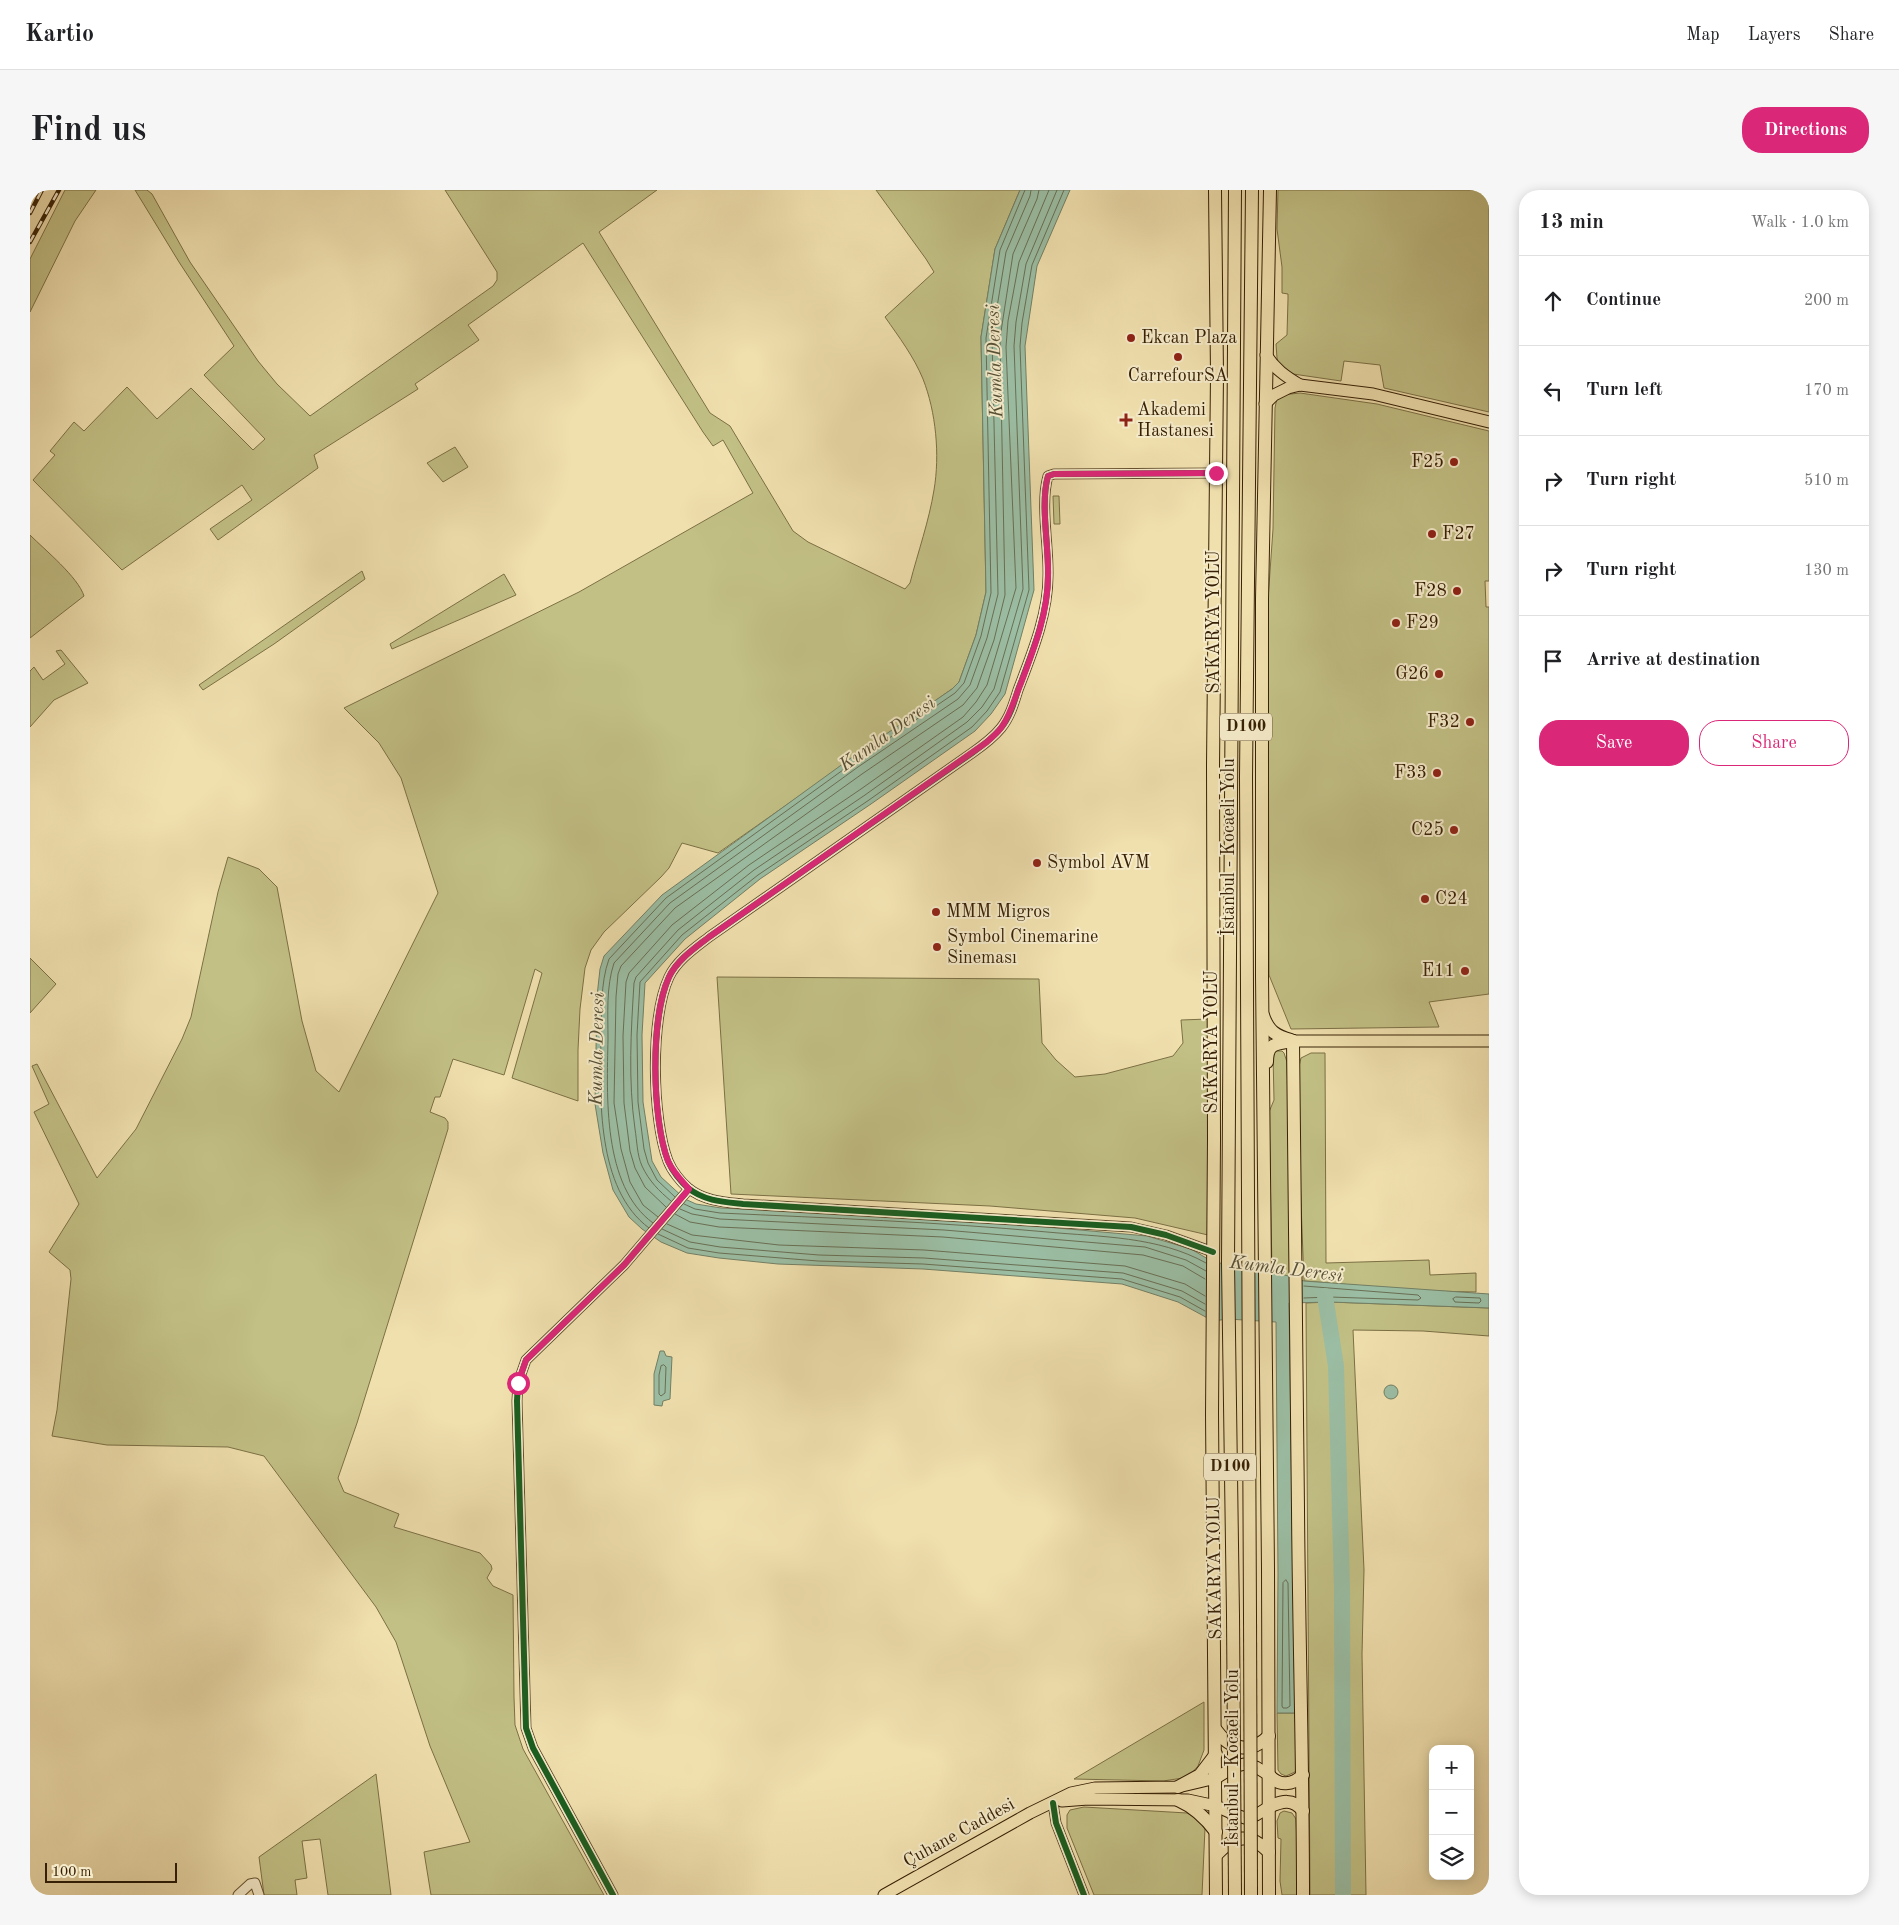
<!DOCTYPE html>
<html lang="en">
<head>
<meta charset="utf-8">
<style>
	:root { --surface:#fff; --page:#f6f6f6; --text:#202124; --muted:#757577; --line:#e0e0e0; --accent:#db2777 }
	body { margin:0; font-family:"Old Standard TT",serif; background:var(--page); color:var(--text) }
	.controls { position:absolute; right:15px; bottom:15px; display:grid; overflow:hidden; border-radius:10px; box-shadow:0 2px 12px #0003 }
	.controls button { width:45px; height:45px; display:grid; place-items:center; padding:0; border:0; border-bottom:1px solid var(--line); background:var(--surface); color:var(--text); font:25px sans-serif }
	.scale { position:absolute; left:15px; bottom:12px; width:132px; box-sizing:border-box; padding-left:5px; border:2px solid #372005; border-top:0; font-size:14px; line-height:18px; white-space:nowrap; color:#372005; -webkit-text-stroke:4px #f5ebca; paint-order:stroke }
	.stop { position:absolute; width:15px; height:15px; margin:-11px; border:4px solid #db2777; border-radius:50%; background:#fff }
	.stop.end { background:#db2777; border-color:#fff; box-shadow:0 1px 5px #0008 }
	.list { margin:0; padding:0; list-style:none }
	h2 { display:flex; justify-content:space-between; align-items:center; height:65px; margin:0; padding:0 20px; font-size:21px }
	h2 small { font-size:16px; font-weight:400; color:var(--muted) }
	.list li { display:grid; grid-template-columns:32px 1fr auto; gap:15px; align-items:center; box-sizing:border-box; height:90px; padding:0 20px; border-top:1px solid var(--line) }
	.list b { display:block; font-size:19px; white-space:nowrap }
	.list em { font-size:16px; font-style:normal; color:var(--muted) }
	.actions { display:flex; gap:10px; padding:15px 20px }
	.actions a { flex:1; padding:11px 0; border:1px solid var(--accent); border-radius:20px; text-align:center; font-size:18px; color:var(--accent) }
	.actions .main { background:var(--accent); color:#fff }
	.icon { flex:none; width:28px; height:28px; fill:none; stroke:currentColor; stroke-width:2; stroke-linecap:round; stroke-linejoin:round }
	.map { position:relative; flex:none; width:1459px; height:1705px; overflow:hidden; border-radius:20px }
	header { display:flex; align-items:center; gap:30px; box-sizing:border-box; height:70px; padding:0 25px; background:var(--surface); border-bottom:1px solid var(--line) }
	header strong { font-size:24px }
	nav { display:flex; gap:28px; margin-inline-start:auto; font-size:18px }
	.intro { display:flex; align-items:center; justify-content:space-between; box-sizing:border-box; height:120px; padding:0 30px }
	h1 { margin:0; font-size:35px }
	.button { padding:12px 22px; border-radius:20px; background:var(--accent); color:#fff; font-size:18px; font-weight:700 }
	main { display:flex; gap:30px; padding:0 30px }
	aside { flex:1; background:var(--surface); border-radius:20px; box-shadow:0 2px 12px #0003 }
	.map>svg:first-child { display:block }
</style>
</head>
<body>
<header>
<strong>Kartio</strong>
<nav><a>Map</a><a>Layers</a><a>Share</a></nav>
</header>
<div class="intro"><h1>Find us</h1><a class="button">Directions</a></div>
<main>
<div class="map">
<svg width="1459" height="1705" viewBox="0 0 1459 1705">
	<rect width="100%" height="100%" fill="#f0e0ae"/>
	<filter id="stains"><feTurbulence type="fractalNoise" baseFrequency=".004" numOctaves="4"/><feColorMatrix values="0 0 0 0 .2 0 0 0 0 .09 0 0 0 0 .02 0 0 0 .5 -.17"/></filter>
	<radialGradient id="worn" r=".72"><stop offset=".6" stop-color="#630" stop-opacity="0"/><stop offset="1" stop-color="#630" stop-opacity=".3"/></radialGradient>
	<g fill="#c2c085" stroke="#7c7045">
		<path d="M 35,0 L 66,0 L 45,31 L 0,122 L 0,69 Z"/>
		<path d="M 105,0 L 117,0 L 122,4 L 160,72 L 228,171 L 247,194 L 280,226 L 463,96 L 467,90 L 467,82 L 415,0 L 627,0 L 569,42 L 680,223 L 700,236 L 763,341 L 778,352 L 875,399 L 880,393 C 888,362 899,331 904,300 C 910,265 906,222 893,189 C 884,167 869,147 855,127 L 904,82 L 896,69 L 846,0 L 990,0 L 965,59 L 951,147 L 956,402 L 946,445 L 929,492 L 922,499 L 688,663 L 652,653 L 639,678 L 631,687 L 574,742 L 561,760 L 555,778 L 550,819 L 548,860 L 548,911 L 482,888 L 512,783 L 505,779 L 474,885 L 423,869 L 410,907 L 405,907 L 400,922 L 415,928 L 418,932 L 418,939 L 327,1233 L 308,1288 L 314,1302 L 369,1324 L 364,1337 L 450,1363 L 461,1375 L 462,1379 L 457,1388 L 463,1396 L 483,1405 L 484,1507 L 485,1535 L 493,1559 L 574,1705 L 401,1705 L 394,1662 L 440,1652 L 400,1556 L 366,1452 L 346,1417 L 234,1266 L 198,1257 L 77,1255 L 22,1246 L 27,1220 L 41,1089 L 40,1080 L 19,1062 L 49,1014 L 4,922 L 19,914 L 2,876 L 7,874 L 67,988 L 106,939 L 152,849 L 161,827 L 188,702 L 198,667 L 229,679 L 247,697 L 272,831 L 286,881 L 309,902 L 408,703 L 371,588 L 349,553 L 314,518 L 549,402 L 723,303 L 693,250 L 683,256 L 673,242 L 553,53 L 438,135 L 449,150 L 385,194 L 388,199 L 284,265 L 288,278 L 188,350 L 180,339 L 222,310 L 212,295 L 92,380 L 3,290 L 25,265 L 20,261 L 44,232 L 54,241 L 97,197 L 127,229 L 161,198 L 223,260 L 235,249 L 174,185 L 204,156 L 149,72 Z"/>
		<path d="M 1248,0 L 1459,0 L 1459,222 L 1354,198 L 1350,175 L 1314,171 L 1311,191 L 1263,184 L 1250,177 L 1247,168 L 1246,154 L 1257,145 L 1258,109 L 1258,104 L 1252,103 L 1252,77 L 1247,39 Z"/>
		<path d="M 1270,203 L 1347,214 L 1459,241 L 1459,391 L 1455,391 L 1456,417 L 1459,417 L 1459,804 L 1399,812 L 1409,837 L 1261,839 L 1239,785 L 1238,410 L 1243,339 L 1245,218 L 1247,208 L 1252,205 Z"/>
		<path d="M 425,257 L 438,277 L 413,292 L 397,273 Z"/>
		<path d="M 1023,306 L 1029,306 L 1030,334 L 1024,334 Z"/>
		<path d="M 0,345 C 15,360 48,387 54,406 L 0,448 Z"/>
		<path d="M 332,381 L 335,389 L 244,454 L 173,500 L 169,495 Z"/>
		<path d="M 474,384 L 486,405 L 362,459 L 360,454 Z"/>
		<path d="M 31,460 L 58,493 L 24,510 L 0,537 L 0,481 L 4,477 L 13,490 L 35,474 L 26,461 Z"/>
		<path d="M 0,768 L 26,794 L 0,823 Z"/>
		<path d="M 687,787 L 1009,789 L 1012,853 L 1026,870 L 1045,887 L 1075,884 L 1143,866 L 1153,853 L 1151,830 L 1178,829 L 1178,1045 L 1105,1028 L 960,1016 L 701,1004 Z"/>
		<path d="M 1244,861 L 1252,861 L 1254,863 L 1257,872 L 1263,1088 L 1242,1081 L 1239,922 L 1244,910 L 1243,864 Z"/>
		<path d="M 1281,863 L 1295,863 L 1296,1073 L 1399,1070 L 1400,1085 L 1446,1083 L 1446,1102 L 1398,1101 L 1274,1091 L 1269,960 L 1268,881 L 1271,868 Z"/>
		<path d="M 1300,1112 L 1459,1118 L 1459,1146 L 1393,1141 L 1323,1140 L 1334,1380 L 1332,1464 L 1336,1705 L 1280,1705 L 1276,1113 Z"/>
		<path d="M 1174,1512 L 1174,1560 L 1168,1576 L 1161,1584 L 1153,1588 L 1133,1591 L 1044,1589 Z"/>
		<path d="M 1247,1523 L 1265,1523 L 1267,1576 L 1265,1582 L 1256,1586 L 1251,1584 L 1248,1580 Z"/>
		<path d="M 346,1584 L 361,1705 L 298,1705 L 290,1649 L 272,1651 L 277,1688 L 265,1690 L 267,1705 L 234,1705 L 229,1667 Z"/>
		<path d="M 1054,1617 L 1157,1623 L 1171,1631 L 1175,1638 L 1172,1705 L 1064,1705 L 1037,1638 L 1037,1625 L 1040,1620 Z"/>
		<path d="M 1254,1621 L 1262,1623 L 1266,1629 L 1269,1705 L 1252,1705 L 1250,1691 L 1251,1649 L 1248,1648 L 1247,1631 L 1250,1623 Z"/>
	</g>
	<g fill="#9bbea4" stroke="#737f64">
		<path d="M 990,0 L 1040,0 L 1007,76 L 995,156 L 1004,400 L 975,504 L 961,524 L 945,541 L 841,614 L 730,689 L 655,749 L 615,793 L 612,845 L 613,912 L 622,971 L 631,987 L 655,1009 L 666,1014 L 691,1018 L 915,1028 L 1117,1046 L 1161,1059 L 1183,1072 L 1242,1081 L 1274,1091 L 1459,1104 L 1459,1118 L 1300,1112 L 1259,1113 L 1265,1523 L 1247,1523 L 1248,1384 L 1246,1132 L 1198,1129 L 1183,1131 L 1148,1112 L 1092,1094 L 893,1079 L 748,1074 L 689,1068 L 657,1063 L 631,1052 L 612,1039 L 599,1027 L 583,1000 L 573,963 L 565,914 L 567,806 L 570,779 L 574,766 L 632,705 L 821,568 L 922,499 L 929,492 L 946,445 L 956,402 L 951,147 L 965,59 Z"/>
		<path d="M 630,1161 L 634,1161 L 636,1166 L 642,1167 L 640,1209 L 633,1211 L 632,1216 L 624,1215 L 624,1184 Z"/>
		<circle cx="1361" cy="1202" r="7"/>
	</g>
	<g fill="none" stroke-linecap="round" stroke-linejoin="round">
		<g stroke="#696f54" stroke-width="1">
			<path d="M 645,1007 L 627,990 L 618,973 L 614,959 L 608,912 L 607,845 L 610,792 L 652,745 L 728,685 L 839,610 L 942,537 L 957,521 L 970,502 L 999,400 L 990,156 L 992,133 L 1002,75 L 1034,0"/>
			<path d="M 641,1011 C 629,1001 619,991 612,976 C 607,965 607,951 605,939 C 598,890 601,841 604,793 L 606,787 L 648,740 L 724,680 L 835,605 L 937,532 L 952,517 L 964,499 L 993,399 L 984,156 L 986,132 L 996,74 L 1027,0"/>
			<path d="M 654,1014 L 665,1019 L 690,1023 C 799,1028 908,1032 1017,1042 C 1070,1047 1128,1046 1176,1073"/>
			<path d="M 636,1017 L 615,997 L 605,978 L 600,961 L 594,913 L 593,846 L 596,792 L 599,783 L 642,735 L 719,675 L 831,599 L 933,527 L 946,512 L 957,495 L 986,398 L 976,157 L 978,131 L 989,72 L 1019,0"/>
			<path d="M 650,1019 L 662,1024 L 690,1029 L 914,1040 L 1115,1057 L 1156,1070 L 1176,1081"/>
			<path d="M 645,1024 L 660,1032 L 689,1037 L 913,1047 L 1113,1065 L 1153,1076 L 1175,1089"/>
			<path d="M 628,1027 L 613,1015 L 600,992 L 591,959 L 584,913 L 586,807 L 588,784 L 591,776 L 645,718 L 832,584 L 933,515 L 947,498 L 964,450 L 975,405 L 970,148 L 983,64 L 1007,9 L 1009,0"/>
			<path d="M 623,1033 C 572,996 577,905 578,849 C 578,824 576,797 584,773 L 640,713 L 828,577 L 928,509 L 940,495 L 957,448 L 968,404 L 962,148 L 976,62 L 1000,6 L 1001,0"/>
			<path d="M 637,1034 L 662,1045 L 749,1055 L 894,1060 L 1095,1076 L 1155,1094 L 1175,1106"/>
			<path d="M 619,1038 C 566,999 570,907 571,849 C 572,822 570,794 579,769 L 636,708 L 824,572 L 925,503 L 934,493 L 951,446 L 961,403 L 956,148 L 970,60 L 995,0"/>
			<path d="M 632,1039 L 660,1052 L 690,1057 L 789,1065 L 894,1068 L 1093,1083 L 1152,1101 L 1175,1114"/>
			<path d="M 628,1044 L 658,1058 L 689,1063 L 788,1071 L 893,1074 L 1092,1089 L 1150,1107 L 1175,1121"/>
			<path d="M 1274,1096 L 1388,1105 L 1391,1108 L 1388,1110 L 1300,1107 L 1274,1108"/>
			<path d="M 1426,1107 L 1450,1108 L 1451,1111 L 1449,1113 L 1425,1112 L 1423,1109 Z"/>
			<path d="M 634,1175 L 636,1177 L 635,1203 L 631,1206 L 629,1204 L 629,1185 L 631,1176 Z"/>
			<path d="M 1256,1390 L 1258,1393 L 1260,1516 L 1257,1518 L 1253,1518 L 1252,1516 L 1253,1393 Z"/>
		</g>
		<path stroke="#9bbea4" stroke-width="16" d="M 1295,1106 L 1306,1176 L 1312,1399 L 1313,1705"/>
		<defs>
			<g id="minor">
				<path d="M 1183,1062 L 1136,1045 L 1101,1037 L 713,1014 C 694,1012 674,1011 658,998 C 651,992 642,981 638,971 C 622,929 620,828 639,787 C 647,770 665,758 679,747 L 942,563 C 952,556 963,548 971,538 C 980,527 984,513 988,500 C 1002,463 1018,425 1018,386 C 1019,356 1010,314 1018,286 L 1024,284 L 1186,283"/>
				<path d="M 1023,1613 L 1026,1633 L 1054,1705"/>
				<path d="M 208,1705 L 220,1694 L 225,1693 L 229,1705"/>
				<path d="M 583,1705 L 503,1558 L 496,1538 L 487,1211 L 488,1193 L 496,1170 L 594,1075 L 659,999"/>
			</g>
			<g id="major">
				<path d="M 1236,165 C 1245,179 1255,186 1270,195"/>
				<path d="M 1235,214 L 1244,205 L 1258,198 L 1270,195 L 1343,204 L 1459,232"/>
				<path d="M 1263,851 L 1459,851"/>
				<path d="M 1032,1611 L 1058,1609 L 1158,1610 L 1186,1616 L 1206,1625 L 1215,1628 L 1226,1625 L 1239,1617"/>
				<path d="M 854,1705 L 1000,1623 L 1041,1603 L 1065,1598 L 1148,1597 L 1186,1588 L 1204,1577 L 1214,1574 L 1226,1577 L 1239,1585"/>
			</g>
			<g id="highway">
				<path d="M 1185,0 L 1187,184 L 1183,576 L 1184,949 L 1182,1224 L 1186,1705"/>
				<path d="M 1233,825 C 1238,841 1246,846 1261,850"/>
				<path d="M 1263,851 C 1266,1007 1267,1163 1268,1319 C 1269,1448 1273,1576 1273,1705"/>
				<path d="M 1237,872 C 1237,852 1247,854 1263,851"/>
				<path d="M 1203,1425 L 1198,1073 L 1205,0"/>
				<path d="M 1220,1426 L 1216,587 L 1222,0"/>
				<path d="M 1186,1540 C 1200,1560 1221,1564 1239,1546"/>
				<path d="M 1239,1585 C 1249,1597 1263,1595 1273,1585"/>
				<path d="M 1148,1597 L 1170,1585 L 1186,1564"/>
				<path d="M 1148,1610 C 1164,1617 1175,1627 1186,1642"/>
				<path d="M 1239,1617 C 1252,1611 1263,1608 1273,1621"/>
				<path d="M 1186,1665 C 1205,1645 1219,1642 1239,1662"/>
				<path d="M 1239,1705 L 1238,1379 L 1232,786 L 1232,409 L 1240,0"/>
			</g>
		</defs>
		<use href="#minor" stroke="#65502f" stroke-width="11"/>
		<use href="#major" stroke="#372005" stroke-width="13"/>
		<use href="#highway" stroke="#372005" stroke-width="14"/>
		<use href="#minor" stroke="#f5ebca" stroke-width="9"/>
		<use href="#major" stroke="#f0e0ae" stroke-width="11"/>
		<use href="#highway" stroke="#f0e0ae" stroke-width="12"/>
		<defs>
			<g id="rail">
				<path d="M 0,23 L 12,0"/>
				<path d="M 0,52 L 29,0"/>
			</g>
		</defs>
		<use href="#rail" stroke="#372005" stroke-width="4.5"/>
		<use href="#rail" stroke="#f5ebca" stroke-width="2.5" stroke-dasharray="8" stroke-linecap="butt"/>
		<defs>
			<g id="highway-bridge">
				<path d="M 1203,1425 L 1205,1705"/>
				<path d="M 1220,1426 L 1221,1705"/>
			</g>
		</defs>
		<use href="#highway-bridge" stroke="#372005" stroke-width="14" stroke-linecap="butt"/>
		<use href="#highway-bridge" stroke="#f0e0ae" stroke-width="12"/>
		<defs>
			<g id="cycleway">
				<path d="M 1183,1062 L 1136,1045 L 1101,1037 L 713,1014 C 694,1012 674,1011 658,998 C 651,992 642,981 638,971 C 622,929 620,828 639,787 C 647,770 665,758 679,747 L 942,563 C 952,556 963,548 971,538 C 980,527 984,513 988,500 C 1002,463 1018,425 1018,386 C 1019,356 1010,314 1018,286 L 1024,284 L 1186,283"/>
				<path d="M 1023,1613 L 1026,1633 L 1054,1705"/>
				<path d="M 583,1705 L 503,1558 L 496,1538 L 487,1211 L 488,1193 L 496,1170 L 594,1075 L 659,999"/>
			</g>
		</defs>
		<use href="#cycleway" stroke="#f5ebca" stroke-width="9"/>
		<use href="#cycleway" stroke="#1b5e20" stroke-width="6"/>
	</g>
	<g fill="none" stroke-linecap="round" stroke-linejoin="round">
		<path stroke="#db2777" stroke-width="6" d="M 488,1193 L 496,1170 L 594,1075 L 659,999 C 651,990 643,982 638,971 C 622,929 620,828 639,787 C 647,770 665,758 679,747 L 957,552 C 962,547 969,542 973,535 C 981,523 985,507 991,493 C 1004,459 1018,423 1018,386 C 1019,356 1010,314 1018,286 L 1024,284 L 1186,283"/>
	</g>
	<g fill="#8f2418" stroke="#f5ebca" stroke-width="2">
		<circle cx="1101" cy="148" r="5"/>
		<circle cx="1148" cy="167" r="5"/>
		<path d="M1093.5 222.5h5v5h5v5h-5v5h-5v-5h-5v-5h5z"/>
		<circle cx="1424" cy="272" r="5"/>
		<circle cx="1402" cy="344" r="5"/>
		<circle cx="1427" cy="401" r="5"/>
		<circle cx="1366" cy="433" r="5"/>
		<circle cx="1409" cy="484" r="5"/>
		<circle cx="1440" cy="532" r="5"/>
		<circle cx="1407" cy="583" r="5"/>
		<circle cx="1424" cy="640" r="5"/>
		<circle cx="1007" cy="673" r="5"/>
		<circle cx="1395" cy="709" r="5"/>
		<circle cx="906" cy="722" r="5"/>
		<circle cx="907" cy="757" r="5"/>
		<circle cx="1435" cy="781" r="5"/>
	</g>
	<g text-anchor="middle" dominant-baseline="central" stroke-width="4" stroke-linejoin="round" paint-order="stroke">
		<g fill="#f5ebca" stroke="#705d40" stroke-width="1">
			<rect x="1190" y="523.5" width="52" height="27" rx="4"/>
			<rect x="1174" y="1263.5" width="52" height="27" rx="4"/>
		</g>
		<g font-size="16" font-weight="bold" fill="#372005">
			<text x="1216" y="537">D100</text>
			<text x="1200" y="1277">D100</text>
		</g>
		<g font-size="18" fill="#372005" stroke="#f5ebca" text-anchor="start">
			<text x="1111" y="148">Ekcan Plaza</text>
			<text x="1148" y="186" text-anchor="middle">CarrefourSA</text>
			<text x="1107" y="220">Akademi<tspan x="1107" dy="21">Hastanesi</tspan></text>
			<text x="1414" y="272" text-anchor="end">F25</text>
			<text x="1412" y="344">F27</text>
			<text x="1417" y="401" text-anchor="end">F28</text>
			<text x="1376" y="433">F29</text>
			<text x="1399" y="484" text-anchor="end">G26</text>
			<text x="1430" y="532" text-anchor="end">F32</text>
			<text x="1397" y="583" text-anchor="end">F33</text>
			<text x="1414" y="640" text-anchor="end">C25</text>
			<text x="1017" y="673">Symbol AVM</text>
			<text x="1405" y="709">C24</text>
			<text x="916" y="722">MMM Migros</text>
			<text x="917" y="747">Symbol Cinemarine<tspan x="917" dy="21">Sineması</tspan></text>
			<text x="1425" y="781" text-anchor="end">E11</text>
		</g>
		<g font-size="18" fill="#372005" stroke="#f5ebca">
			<text transform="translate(1184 432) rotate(-90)">SAKARYA YOLU</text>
			<text transform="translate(1199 657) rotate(-90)">İstanbul - Kocaeli Yolu</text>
			<text transform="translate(1182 852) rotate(-90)">SAKARYA YOLU</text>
			<text transform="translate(1185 1378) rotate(-91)">SAKARYA YOLU</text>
			<text transform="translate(1203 1568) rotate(-90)">İstanbul - Kocaeli Yolu</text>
			<text transform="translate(929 1643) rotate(-29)">Çuhane Caddesi</text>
		</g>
		<g font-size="19" font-style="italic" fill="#554f35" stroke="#f5ebca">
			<text transform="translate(966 171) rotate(-92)">Kumla Deresi</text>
			<text transform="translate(858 545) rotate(-36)">Kumla Deresi</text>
			<text transform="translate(568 859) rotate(-89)">Kumla Deresi</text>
			<text transform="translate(1256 1080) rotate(7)">Kumla Deresi</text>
		</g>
	</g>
	<rect width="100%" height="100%" filter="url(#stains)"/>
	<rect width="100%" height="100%" fill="url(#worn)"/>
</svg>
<div class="controls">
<button>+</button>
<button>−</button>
<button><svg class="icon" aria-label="layers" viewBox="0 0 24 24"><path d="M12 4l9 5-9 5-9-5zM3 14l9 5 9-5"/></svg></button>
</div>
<div class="scale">100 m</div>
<div class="stop" style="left:488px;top:1193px"></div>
<div class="stop end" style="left:1186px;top:283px"></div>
</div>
<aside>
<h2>13 min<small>Walk · 1.0 km</small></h2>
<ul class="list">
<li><svg class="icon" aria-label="ahead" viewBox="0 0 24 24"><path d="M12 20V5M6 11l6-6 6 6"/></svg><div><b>Continue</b></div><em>200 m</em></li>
<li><svg class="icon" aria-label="left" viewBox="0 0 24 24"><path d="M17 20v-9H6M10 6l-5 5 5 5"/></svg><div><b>Turn left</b></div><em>170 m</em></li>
<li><svg class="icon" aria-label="right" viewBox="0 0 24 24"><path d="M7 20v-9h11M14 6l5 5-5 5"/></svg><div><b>Turn right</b></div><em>510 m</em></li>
<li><svg class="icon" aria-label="right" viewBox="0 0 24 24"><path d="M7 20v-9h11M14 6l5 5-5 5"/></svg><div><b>Turn right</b></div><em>130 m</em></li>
<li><svg class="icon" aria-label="arrive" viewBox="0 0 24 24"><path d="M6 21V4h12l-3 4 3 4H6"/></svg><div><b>Arrive at destination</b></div></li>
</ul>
<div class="actions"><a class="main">Save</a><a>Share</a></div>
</aside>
</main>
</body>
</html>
